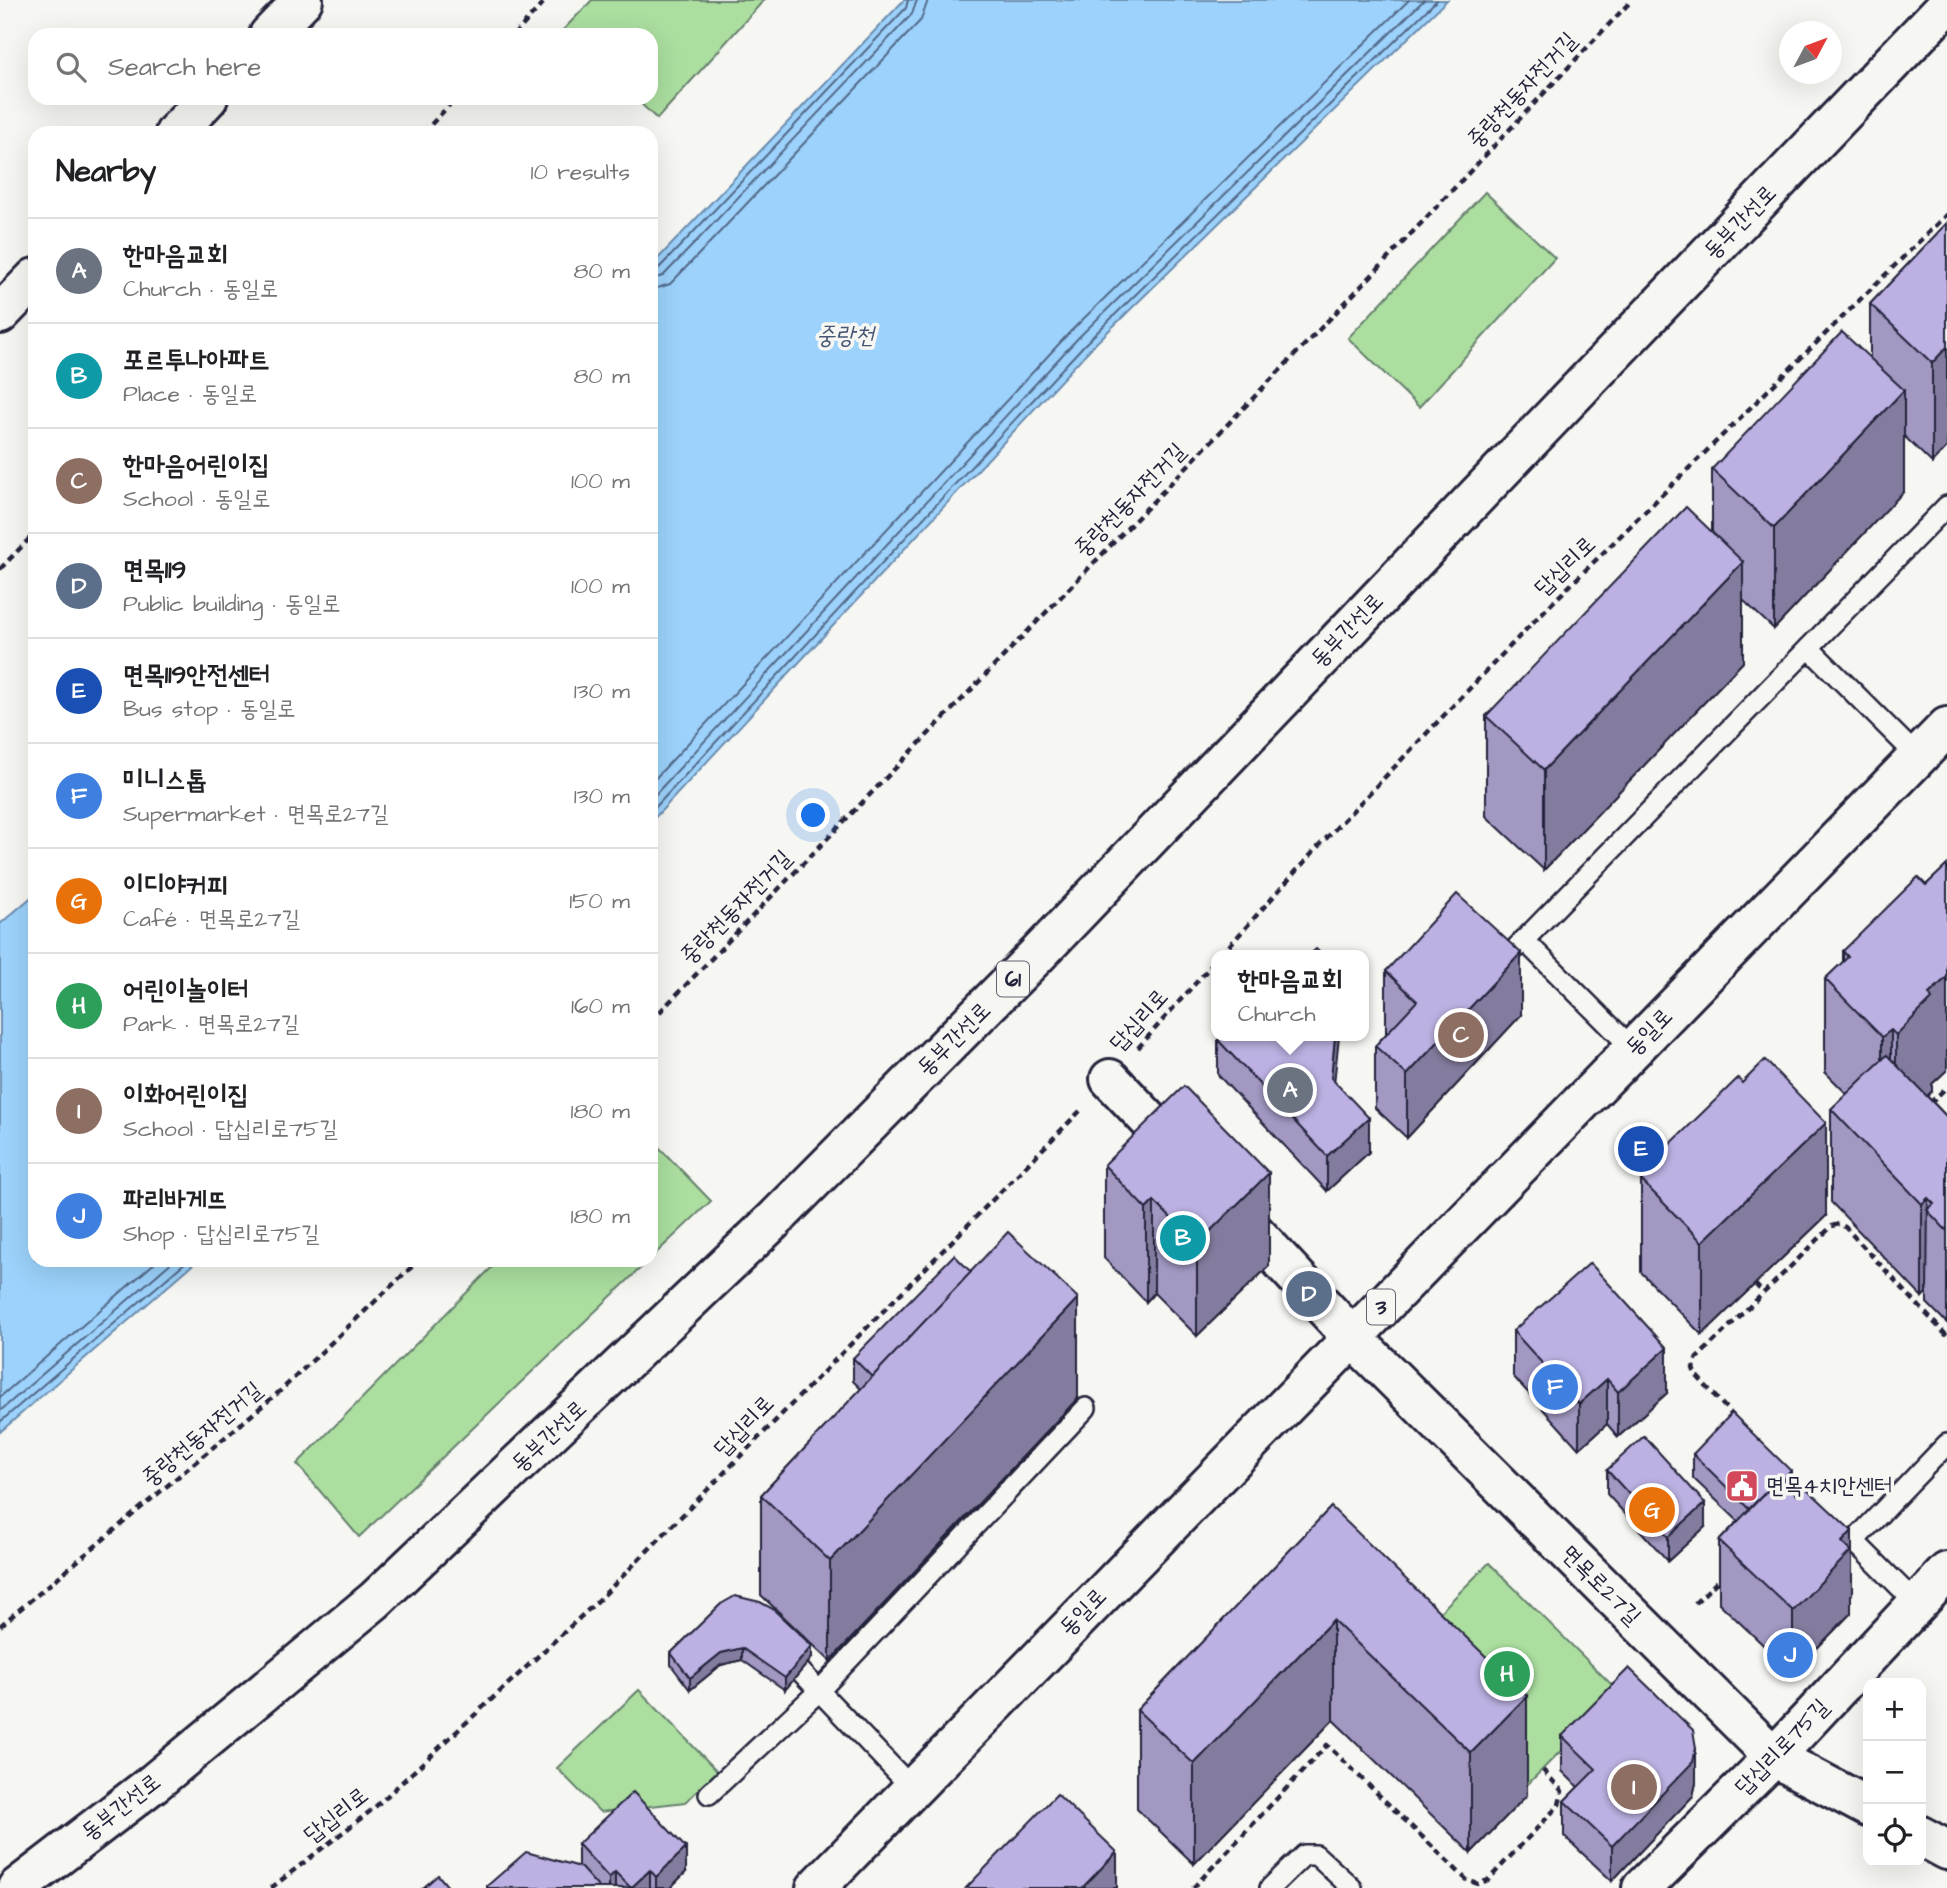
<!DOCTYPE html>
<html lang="en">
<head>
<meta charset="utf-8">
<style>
	:root { --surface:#fff; --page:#f2f2f2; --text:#202124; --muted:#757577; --line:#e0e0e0; --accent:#ea580c }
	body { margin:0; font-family:"Architects Daughter","Poor Story",sans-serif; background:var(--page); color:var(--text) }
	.controls { position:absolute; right:21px; bottom:21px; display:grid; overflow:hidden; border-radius:14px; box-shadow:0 7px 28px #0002 }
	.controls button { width:63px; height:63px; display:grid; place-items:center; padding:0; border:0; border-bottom:2px solid var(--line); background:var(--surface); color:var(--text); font:35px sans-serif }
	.compass { position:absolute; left:1779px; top:21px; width:63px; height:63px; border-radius:50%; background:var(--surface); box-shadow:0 7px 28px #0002; rotate:49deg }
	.you { position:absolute; left:814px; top:816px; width:24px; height:24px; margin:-18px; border:5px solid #fff; border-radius:50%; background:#1a73e8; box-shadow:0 0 0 10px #1a73e833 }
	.badge { display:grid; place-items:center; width:46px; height:46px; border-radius:50%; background:var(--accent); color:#fff; font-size:23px; font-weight:700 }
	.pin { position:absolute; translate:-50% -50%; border:4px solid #fff; box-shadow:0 2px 7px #0006 }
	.popup { position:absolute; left:1211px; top:950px; width:158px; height:91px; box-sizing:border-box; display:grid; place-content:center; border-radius:14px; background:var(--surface); filter:drop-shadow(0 2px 5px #0005); font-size:23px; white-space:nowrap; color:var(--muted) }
	.popup b { font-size:26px; color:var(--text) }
	.popup::after { content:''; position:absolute; left:50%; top:100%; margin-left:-14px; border:14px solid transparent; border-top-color:var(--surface) }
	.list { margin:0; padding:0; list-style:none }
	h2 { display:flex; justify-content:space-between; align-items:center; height:91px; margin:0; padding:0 28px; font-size:30px }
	h2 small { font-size:23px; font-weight:400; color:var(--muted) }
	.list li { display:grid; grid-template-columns:46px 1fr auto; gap:21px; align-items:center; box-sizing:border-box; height:105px; padding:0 28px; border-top:2px solid var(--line) }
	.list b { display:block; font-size:26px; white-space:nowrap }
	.list p { margin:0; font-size:23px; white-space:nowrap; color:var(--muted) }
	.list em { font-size:23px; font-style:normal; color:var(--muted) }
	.icon { flex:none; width:38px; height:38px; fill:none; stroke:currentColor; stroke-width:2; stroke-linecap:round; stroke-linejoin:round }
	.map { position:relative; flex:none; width:1947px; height:1888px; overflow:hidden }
	.search { position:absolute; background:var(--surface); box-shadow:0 7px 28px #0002; left:28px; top:28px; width:630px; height:77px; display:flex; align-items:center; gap:18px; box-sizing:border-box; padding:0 24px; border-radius:21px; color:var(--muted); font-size:26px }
	.panel { position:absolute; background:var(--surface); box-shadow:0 7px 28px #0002; left:28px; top:126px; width:630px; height:1141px; border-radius:21px }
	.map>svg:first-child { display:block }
</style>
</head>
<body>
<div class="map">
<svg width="1947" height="1888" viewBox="0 0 1947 1888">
	<rect width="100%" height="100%" fill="#f6f6f2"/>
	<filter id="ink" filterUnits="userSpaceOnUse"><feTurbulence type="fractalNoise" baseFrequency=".0143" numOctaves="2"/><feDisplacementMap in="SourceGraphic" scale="14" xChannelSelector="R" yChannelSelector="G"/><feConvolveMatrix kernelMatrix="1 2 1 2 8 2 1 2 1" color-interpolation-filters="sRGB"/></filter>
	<g filter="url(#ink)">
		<g fill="#abde9f" stroke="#66806d" stroke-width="2">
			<path d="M 592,0 L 764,0 L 657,119 L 635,98 L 651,98 L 651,35 L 569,35 L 563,30 Z"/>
			<path d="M 1485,192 L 1555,258 L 1419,407 L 1348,338 Z"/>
			<path d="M 651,1139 L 711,1201 L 651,1258 Z"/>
			<path d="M 499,1260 L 649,1260 L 359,1537 L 297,1464 Z"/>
			<path d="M 1489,1563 L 1619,1692 L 1526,1786 L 1395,1657 Z"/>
			<path d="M 639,1690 L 718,1772 L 685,1802 L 600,1812 L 557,1768 Z"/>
		</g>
		<g fill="#9cd2fb" stroke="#6b8cae" stroke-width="2">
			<path d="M 904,0 L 1447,0 L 1090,349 L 651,822 L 651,266 Z"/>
			<path d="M 35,894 L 35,1260 L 198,1260 L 0,1432 L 0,924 Z"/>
		</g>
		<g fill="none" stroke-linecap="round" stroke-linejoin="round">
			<g stroke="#536888" stroke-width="2">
				<path d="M 651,270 L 659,268 L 685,241 L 906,8 L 908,0"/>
				<path d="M 651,279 L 663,276 L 691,247 L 912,14 L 917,0"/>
				<path d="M 651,290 L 670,284 L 699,254 L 921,20 L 928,0"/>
				<path d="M 651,783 L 1071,331 L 1409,0"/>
				<path d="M 651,799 L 1078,338 L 1424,0"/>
				<path d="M 651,812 L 1085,344 L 1437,0"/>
				<path d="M 0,1397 L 158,1260"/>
				<path d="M 0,1411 L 174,1260"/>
				<path d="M 0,1422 L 188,1260"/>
			</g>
			<defs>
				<g id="service">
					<path d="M 1809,648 L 1918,757"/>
					<path d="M 1524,940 L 1947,506"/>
					<path d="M 1515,949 L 1524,940 L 1633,1049"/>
					<path d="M 1917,1604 L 1854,1541 L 1947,1444"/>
					<path d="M 782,1652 L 912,1788"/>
					<path d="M 709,1794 L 819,1691 L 1086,1408"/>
					<path d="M 1270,1888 L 1304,1855 L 1316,1855 L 1352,1888"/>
				</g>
				<g id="minor">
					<path d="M 1110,1079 L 1185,1158"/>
					<path d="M 1233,1209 L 1352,1337 L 1774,1757 L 1868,1807"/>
					<path d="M 1921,1836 L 1947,1850"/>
					<path d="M 1642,1888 L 1774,1757 L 1947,1572"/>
				</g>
				<path id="primary" d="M 816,1888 L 1947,727"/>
				<g id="trunk">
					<path d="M 269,35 L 303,0"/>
					<path d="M 175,133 L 208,98"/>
					<path d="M 0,314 L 35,278"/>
					<path d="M 17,1888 L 155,1782 L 375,1600 L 773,1221 L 1039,953 L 1947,5"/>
				</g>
			</defs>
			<use href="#service" stroke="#22223b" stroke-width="24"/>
			<use href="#minor" stroke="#22223b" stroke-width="44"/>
			<use href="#primary" stroke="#22223b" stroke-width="44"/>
			<use href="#trunk" stroke="#22223b" stroke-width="44"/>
			<g stroke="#22223b" stroke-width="4.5" stroke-dasharray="7 5" stroke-linecap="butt">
				<path d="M 514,35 L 546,0"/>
				<path d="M 423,133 L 456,98"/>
				<path d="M 0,569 L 35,533"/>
				<path d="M 1221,955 L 1316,849 L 1538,617 L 1947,214"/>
				<path d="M 651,1021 L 1373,274 L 1632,0"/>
				<path d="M 1138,1048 L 1216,960"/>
				<path d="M 1930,1103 L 1947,1087"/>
				<path d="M 1755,1284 L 1763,1293"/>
				<path d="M 1734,1417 L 1695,1374 L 1693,1368 L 1696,1359 L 1832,1226 L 1839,1224 L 1845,1227 L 1947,1336"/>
				<path d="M 1788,1475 L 1801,1490"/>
				<path d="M 1695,1603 L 1723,1576"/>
				<path d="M 0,1626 L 279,1392 L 419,1260"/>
				<path d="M 271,1888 L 373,1809 L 601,1598 L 1080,1111"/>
				<path d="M 1193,1888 L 1327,1745 L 1467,1880 L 1478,1884 L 1488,1880 L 1559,1805 L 1562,1791 L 1542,1769"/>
			</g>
			<use href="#service" stroke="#f6f6f2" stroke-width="19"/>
			<use href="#minor" stroke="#f6f6f2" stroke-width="38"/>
			<use href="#primary" stroke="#f6f6f2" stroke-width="38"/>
			<use href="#trunk" stroke="#f6f6f2" stroke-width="38"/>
		</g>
		<g fill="#a298c2" stroke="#22223b" stroke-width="2">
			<path d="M 1947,223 L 1932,463 L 1904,436 L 1904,491 L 1774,629 L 1743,600 L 1743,662 L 1544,870 L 1486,816 L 1486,716 L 1712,532 L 1712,469 L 1870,358 L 1870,304 Z"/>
			<path d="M 1947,865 L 1947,1070 L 1932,1084 L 1932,1091 L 1927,1096 L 1947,1117 L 1947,1323 L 1927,1303 L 1927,1292 L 1922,1297 L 1831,1202 L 1831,1109 L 1847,1094 L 1825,1072 L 1825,979 L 1843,962 L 1843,951 L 1926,885 Z"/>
			<path d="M 1386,971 L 1521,1015 L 1407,1138 L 1375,1108 L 1375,1046 L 1386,1034 Z"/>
			<path d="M 1218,1040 L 1334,1081 L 1369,1152 L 1327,1191 L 1218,1075 Z"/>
			<path d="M 1655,1159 L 1826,1216 L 1702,1335 L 1641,1272 L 1641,1180 L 1655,1166 Z"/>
			<path d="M 1104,1165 L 1269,1266 L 1197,1336 L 1154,1293 L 1146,1302 L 1104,1258 Z"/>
			<path d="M 1513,1331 L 1667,1393 L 1618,1437 L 1607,1424 L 1579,1449 L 1513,1376 Z"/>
			<path d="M 853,1358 L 1078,1398 L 830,1661 L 761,1595 L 761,1495 L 861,1389 L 853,1381 Z"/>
			<path d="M 1693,1454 L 1791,1489 L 1852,1594 L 1851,1595 L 1851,1613 L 1793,1673 L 1719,1603 L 1719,1541 L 1738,1521 L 1693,1478 Z"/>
			<path d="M 1607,1470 L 1705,1527 L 1668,1561 L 1607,1494 Z"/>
			<path d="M 1331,1507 L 1527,1795 L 1471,1853 L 1333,1720 L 1194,1864 L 1137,1809 L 1137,1710 Z"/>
			<path d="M 721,1604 L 812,1658 L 785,1690 L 742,1660 L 721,1665 L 690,1690 L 671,1665 L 671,1653 Z"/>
			<path d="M 1562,1736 L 1696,1783 L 1693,1796 L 1612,1881 L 1564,1836 L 1564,1801 L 1578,1787 L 1562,1771 Z"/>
			<path d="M 578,1844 L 686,1872 L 670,1888 L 487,1888 L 487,1886 L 578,1866 Z"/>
		</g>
		<g fill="#847c9e" stroke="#22223b" stroke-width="2">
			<path d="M 1947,347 L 1947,447 L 1932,463 L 1932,363 Z"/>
			<path d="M 1904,390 L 1904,491 L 1774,629 L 1774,528 Z"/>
			<path d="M 1743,562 L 1743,662 L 1544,870 L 1544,770 Z"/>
			<path d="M 1521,953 L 1521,1015 L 1407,1138 L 1407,1075 Z"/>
			<path d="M 1947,977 L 1947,1070 L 1932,1084 L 1932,1091 L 1896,1128 L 1896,1035 L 1929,994 Z"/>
			<path d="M 1891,1030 L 1891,1123 L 1882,1130 L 1882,1037 Z"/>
			<path d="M 1335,1036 L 1339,1036 L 1331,1113 L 1331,1078 Z"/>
			<path d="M 1369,1118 L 1369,1152 L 1327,1191 L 1327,1156 Z"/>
			<path d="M 1826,1123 L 1826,1216 L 1702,1335 L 1702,1242 Z"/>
			<path d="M 1269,1173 L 1269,1266 L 1197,1336 L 1197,1244 Z"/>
			<path d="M 1928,1198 L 1927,1292 L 1922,1297 L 1922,1204 Z"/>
			<path d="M 1154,1201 L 1154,1293 L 1146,1302 L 1146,1209 Z"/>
			<path d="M 1078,1298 L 1078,1398 L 830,1661 L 830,1561 Z"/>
			<path d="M 1667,1348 L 1667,1393 L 1618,1437 L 1618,1392 Z"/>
			<path d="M 1607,1379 L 1607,1424 L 1579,1449 L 1579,1404 Z"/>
			<path d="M 1791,1471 L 1791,1495 L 1752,1512 Z"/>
			<path d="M 1705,1503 L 1705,1527 L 1668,1561 L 1668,1537 Z"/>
			<path d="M 1852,1531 L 1852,1594 L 1851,1595 L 1851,1613 L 1793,1673 L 1793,1611 L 1842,1542 Z"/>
			<path d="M 1333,1620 L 1333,1720 L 1194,1864 L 1194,1764 Z"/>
			<path d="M 812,1646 L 812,1658 L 785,1690 L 785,1678 Z"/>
			<path d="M 742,1648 L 742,1660 L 721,1665 L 690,1690 L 690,1678 L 721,1653 Z"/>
			<path d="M 1527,1696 L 1527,1795 L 1471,1853 L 1471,1753 Z"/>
			<path d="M 1696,1748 L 1696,1783 L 1693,1796 L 1612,1881 L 1612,1846 Z"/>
			<path d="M 686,1848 L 686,1872 L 670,1888 L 656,1888 L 656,1877 Z"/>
			<path d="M 1117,1852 L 1117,1888 L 1082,1888 Z"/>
			<path d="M 650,1870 L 650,1888 L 631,1888 Z"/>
			<path d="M 615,1872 L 615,1888 L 609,1888 L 609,1878 Z"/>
		</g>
		<g fill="#bcb1e2" stroke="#22223b" stroke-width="2">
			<path d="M 1947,223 L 1947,347 L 1932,363 L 1870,304 Z"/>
			<path d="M 1842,332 L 1904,390 L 1774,528 L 1712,469 Z"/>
			<path d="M 1686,507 L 1743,562 L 1544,770 L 1486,716 Z"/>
			<path d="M 1947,865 L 1947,977 L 1929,994 L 1932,999 L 1896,1035 L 1891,1030 L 1882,1037 L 1825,979 L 1848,957 L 1843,951 L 1918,877 L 1926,885 Z"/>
			<path d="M 1457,894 L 1521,953 L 1407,1075 L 1375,1046 L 1417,1001 L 1386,971 Z"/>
			<path d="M 1316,949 L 1322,955 L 1309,955 Z"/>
			<path d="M 1223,1036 L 1335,1036 L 1331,1078 L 1369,1118 L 1327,1156 L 1218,1040 Z"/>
			<path d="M 1887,1055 L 1947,1117 L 1947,1231 L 1927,1210 L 1934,1204 L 1928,1198 L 1922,1204 L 1831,1109 Z"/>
			<path d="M 1765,1060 L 1826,1123 L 1702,1242 L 1641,1180 L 1659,1163 L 1655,1159 L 1738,1078 L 1742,1083 Z"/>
			<path d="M 1184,1086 L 1269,1173 L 1197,1244 L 1154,1201 L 1146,1209 L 1104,1165 Z"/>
			<path d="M 1008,1232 L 1078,1298 L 830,1561 L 761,1495 Z"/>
			<path d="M 954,1255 L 971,1272 L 872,1377 L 853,1358 Z"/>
			<path d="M 1590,1263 L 1667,1348 L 1618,1392 L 1607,1379 L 1579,1404 L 1513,1331 Z"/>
			<path d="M 1732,1413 L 1791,1471 L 1775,1487 L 1773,1485 L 1749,1509 L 1693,1454 Z"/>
			<path d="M 1644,1436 L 1705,1503 L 1668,1537 L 1607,1470 Z"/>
			<path d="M 1773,1485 L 1781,1494 L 1789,1486 L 1797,1495 L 1805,1487 L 1852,1531 L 1842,1542 L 1851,1551 L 1793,1611 L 1719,1541 Z"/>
			<path d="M 1331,1507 L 1527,1696 L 1471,1753 L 1333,1620 L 1194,1764 L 1137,1710 Z"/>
			<path d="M 735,1596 L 760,1602 L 773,1609 L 812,1646 L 785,1678 L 742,1648 L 721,1653 L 690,1678 L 671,1653 L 721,1604 Z"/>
			<path d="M 1629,1668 L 1693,1730 L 1696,1748 L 1693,1762 L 1612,1846 L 1564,1801 L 1596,1769 L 1562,1736 Z"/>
			<path d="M 633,1792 L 686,1848 L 656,1877 L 650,1870 L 631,1888 L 615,1872 L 609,1878 L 578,1844 Z"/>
			<path d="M 1057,1794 L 1117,1852 L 1082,1888 L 966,1888 Z"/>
			<path d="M 526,1852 L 580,1867 L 599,1888 L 488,1888 L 487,1886 Z"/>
			<path d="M 438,1875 L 449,1888 L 423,1888 Z"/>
		</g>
	</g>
	<defs>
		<symbol id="civic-square" viewBox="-11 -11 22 22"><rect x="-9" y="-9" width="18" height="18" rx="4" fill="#d1495b" stroke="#f6f6f2"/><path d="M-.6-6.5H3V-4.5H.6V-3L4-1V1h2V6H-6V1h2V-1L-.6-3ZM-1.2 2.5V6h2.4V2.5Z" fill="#fff"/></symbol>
	</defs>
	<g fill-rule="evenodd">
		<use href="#civic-square" x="1723" y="1467" width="38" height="38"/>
	</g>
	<g text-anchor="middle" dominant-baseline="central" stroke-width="7" stroke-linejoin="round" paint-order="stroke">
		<g fill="#f6f6f2" stroke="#626272" stroke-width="2">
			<rect x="997" y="961.5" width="32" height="35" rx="5"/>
			<rect x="1367" y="1289.5" width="28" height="35" rx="5"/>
		</g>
		<g font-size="21" font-weight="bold" fill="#22223b">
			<text x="1013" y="979">61</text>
			<text x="1381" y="1307">3</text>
		</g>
		<g font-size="23" fill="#22223b" stroke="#f6f6f2">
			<text transform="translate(1522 90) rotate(-47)">중랑천동자전거길</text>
			<text transform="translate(1740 222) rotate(-46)">동부간선로</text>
			<text transform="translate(1130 500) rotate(-46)">중랑천동자전거길</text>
			<text transform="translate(1565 566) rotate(-44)">답십리로</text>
			<text transform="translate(1347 630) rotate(-46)">동부간선로</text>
			<text transform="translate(736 907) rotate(-46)">중랑천동자전거길</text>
			<text transform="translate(1139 1020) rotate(-48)">답십리로</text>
			<text transform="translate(1649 1032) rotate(-46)">동일로</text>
			<text transform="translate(954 1039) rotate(-45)">동부간선로</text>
			<text transform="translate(744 1426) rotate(-46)">답십리로</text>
			<text transform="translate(202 1434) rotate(-40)">중랑천동자전거길</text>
			<text transform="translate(549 1436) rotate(-43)">동부간선로</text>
			<text transform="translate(1601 1585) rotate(45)">면목로27길</text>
			<text transform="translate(1083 1612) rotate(-46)">동일로</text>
			<text transform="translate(1782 1747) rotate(-46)">답십리로75길</text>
			<text transform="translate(121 1807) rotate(-38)">동부간선로</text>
			<text transform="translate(336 1815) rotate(-38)">답십리로</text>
		</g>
		<g font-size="23" fill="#22223b" stroke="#f6f6f2" text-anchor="start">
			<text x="1766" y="1486">면목4치안센터</text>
		</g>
		<g font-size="24" font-style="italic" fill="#475775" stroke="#f6f6f2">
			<text x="845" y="336">중랑천</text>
		</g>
	</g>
</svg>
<div class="controls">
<button>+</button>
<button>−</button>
<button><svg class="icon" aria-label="locate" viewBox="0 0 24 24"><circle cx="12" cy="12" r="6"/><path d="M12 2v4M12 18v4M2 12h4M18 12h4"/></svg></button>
</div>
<svg class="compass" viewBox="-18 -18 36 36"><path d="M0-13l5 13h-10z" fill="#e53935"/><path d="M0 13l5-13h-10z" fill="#757577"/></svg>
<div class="you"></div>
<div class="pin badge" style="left:1290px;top:1090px;background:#6b7280">A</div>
<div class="popup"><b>한마음교회</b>Church</div>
<div class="pin badge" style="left:1183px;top:1238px;background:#0f9aa8">B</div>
<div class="pin badge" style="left:1461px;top:1035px;background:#8d6e63">C</div>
<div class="pin badge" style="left:1309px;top:1294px;background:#5c6f8a">D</div>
<div class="pin badge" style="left:1641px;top:1149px;background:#1a4fb4">E</div>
<div class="pin badge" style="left:1555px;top:1387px;background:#3f7fe0">F</div>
<div class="pin badge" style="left:1652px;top:1510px;background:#e8710a">G</div>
<div class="pin badge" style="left:1507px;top:1674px;background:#2e9e5b">H</div>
<div class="pin badge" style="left:1634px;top:1787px;background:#8d6e63">I</div>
<div class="pin badge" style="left:1790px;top:1655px;background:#3f7fe0">J</div>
<div class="search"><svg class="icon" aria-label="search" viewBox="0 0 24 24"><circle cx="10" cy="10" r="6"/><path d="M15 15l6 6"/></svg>Search here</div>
<section class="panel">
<h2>Nearby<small>10 results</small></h2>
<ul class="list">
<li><span class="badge" style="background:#6b7280">A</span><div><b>한마음교회</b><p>Church · 동일로</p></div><em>80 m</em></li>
<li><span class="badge" style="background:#0f9aa8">B</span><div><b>포르투나아파트</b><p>Place · 동일로</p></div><em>80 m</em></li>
<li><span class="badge" style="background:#8d6e63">C</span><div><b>한마음어린이집</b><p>School · 동일로</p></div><em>100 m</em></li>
<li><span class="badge" style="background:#5c6f8a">D</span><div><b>면목119</b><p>Public building · 동일로</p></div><em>100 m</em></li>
<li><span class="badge" style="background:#1a4fb4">E</span><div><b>면목119안전센터</b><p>Bus stop · 동일로</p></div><em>130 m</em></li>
<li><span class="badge" style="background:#3f7fe0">F</span><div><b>미니스톱</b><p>Supermarket · 면목로27길</p></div><em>130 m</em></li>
<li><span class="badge" style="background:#e8710a">G</span><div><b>이디야커피</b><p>Café · 면목로27길</p></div><em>150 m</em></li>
<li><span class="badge" style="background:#2e9e5b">H</span><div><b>어린이놀이터</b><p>Park · 면목로27길</p></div><em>160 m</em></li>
<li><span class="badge" style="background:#8d6e63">I</span><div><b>이화어린이집</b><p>School · 답십리로75길</p></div><em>180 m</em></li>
<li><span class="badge" style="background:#3f7fe0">J</span><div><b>파리바게뜨</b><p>Shop · 답십리로75길</p></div><em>180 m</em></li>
</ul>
</section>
</div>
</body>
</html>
